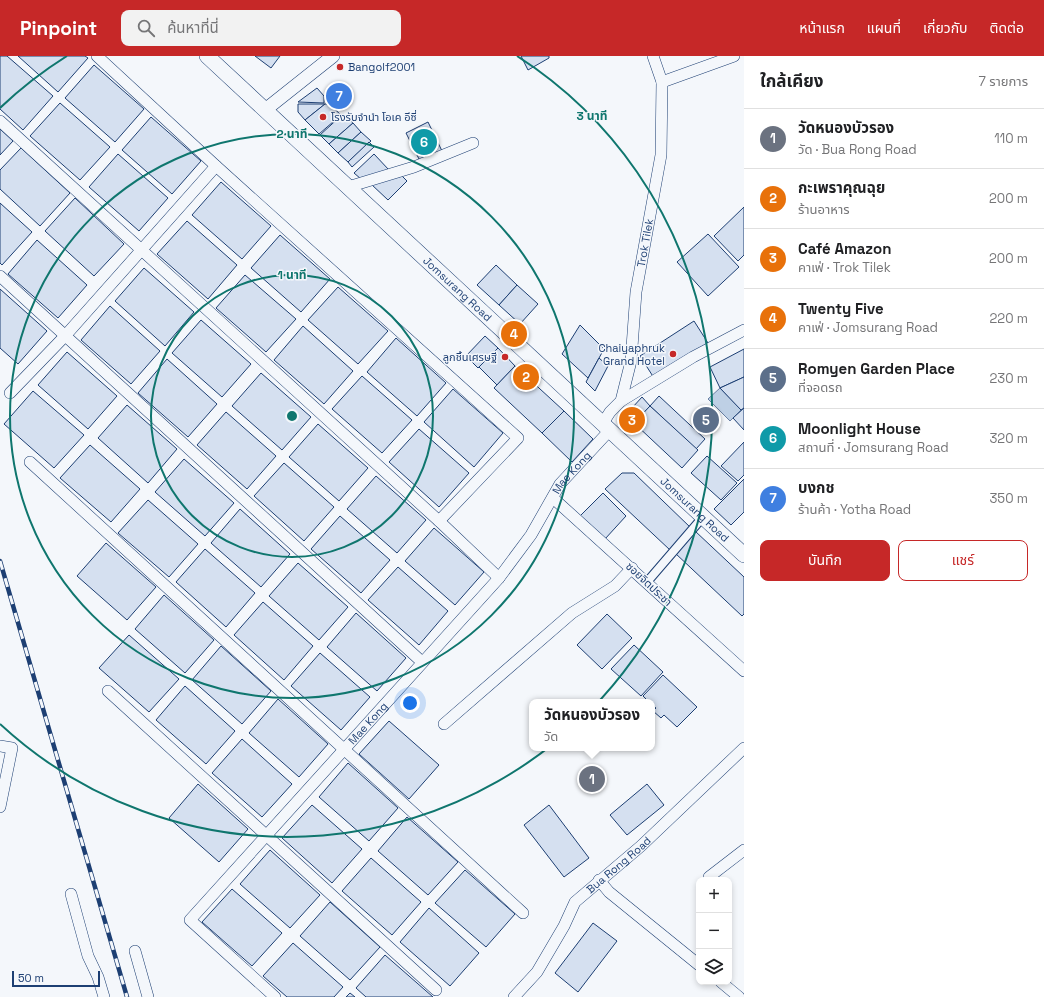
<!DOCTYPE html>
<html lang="th">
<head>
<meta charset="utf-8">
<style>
	:root { --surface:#fff; --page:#f2f2f2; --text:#202124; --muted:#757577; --line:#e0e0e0; --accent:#c62828 }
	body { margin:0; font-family:"Space Grotesk","Noto Sans Thai",sans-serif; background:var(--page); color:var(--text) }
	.controls { position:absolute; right:12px; bottom:12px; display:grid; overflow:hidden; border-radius:8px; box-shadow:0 2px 6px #0003 }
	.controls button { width:36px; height:36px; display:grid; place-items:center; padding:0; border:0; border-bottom:1px solid var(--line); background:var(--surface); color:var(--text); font:20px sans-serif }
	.scale { position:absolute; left:12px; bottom:10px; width:88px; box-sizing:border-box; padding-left:4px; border:2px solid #1d3f73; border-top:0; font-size:11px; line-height:14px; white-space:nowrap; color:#1d3f73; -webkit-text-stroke:3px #f4f7fb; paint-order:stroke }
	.you { position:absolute; left:410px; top:647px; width:14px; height:14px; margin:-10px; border:3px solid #fff; border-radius:50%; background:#1a73e8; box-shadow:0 0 0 6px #1a73e833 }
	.badge { display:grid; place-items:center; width:26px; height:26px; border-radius:50%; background:var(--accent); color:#fff; font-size:13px; font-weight:700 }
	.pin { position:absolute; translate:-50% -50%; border:2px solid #fff; box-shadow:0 1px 4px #0006 }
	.popup { position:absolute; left:529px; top:643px; width:126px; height:52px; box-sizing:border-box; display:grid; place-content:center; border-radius:8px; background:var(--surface); filter:drop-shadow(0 1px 3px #0005); font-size:13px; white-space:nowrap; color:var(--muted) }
	.popup b { font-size:15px; color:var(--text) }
	.popup::after { content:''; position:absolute; left:50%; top:100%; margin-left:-8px; border:8px solid transparent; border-top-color:var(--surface) }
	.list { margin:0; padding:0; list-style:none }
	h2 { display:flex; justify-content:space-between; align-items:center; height:52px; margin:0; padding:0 16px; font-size:17px }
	h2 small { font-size:13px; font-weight:400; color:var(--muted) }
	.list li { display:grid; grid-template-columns:26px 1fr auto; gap:12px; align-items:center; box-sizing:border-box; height:60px; padding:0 16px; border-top:1px solid var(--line) }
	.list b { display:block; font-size:15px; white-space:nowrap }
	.list p { margin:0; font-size:13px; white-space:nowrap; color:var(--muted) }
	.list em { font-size:13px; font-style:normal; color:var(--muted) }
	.actions { display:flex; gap:8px; padding:12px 16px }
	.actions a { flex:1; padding:9px 0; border:1px solid var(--accent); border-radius:8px; text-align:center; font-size:14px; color:var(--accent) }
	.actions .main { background:var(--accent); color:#fff }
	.icon { flex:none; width:22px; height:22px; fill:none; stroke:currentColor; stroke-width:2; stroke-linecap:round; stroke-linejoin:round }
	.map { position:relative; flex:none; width:744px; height:941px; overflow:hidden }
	header { display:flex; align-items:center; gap:24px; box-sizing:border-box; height:56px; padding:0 20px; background:var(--accent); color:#fff }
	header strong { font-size:19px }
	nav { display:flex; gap:22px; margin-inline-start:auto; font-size:14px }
	.search { width:280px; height:36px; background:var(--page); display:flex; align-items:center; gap:10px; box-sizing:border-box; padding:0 14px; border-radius:8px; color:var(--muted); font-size:15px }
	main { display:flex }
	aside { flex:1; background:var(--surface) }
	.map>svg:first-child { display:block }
</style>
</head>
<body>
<header>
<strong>Pinpoint</strong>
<div class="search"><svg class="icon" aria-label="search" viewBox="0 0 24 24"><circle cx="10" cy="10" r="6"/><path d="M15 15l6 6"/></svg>ค้นหาที่นี่</div>
<nav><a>หน้าแรก</a><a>แผนที่</a><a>เกี่ยวกับ</a><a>ติดต่อ</a></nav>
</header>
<main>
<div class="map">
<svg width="744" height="941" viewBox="0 0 744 941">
	<rect width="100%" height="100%" fill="#f4f7fb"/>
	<path fill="#bed0e5" stroke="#687fa3" d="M 720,332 L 741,354 L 730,365 L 708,343 Z"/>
	<g fill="#d5e0f0" stroke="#1d3f73">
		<path d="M 0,0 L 7,0 L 53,40 L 23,74 L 0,53 Z"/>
		<path d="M 18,0 L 85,0 L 88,2 L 58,36 Z"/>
		<path d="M 255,0 L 280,0 L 271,12 Z"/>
		<path d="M 521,0 L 549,0 L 549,2 L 528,14 Z"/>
		<path d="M 94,9 L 144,53 L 115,86 L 65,42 Z"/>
		<path d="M 317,32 L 324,40 L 324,47 L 298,46 Z"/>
		<path d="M 327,35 L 351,35 L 352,46 L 327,46 Z"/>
		<path d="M 60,47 L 110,91 L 80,124 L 30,80 Z"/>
		<path d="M 298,48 L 325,48 L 305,64 L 298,56 Z"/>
		<path d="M 325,48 L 329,48 L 341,59 L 319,78 L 305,64 Z"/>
		<path d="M 343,58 L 353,67 L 329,88 L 320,79 Z"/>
		<path d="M 151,61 L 201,105 L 172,138 L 122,94 Z"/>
		<path d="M 428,66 L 442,95 L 420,105 L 406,77 Z"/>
		<path d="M 353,67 L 361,76 L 338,97 L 329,88 Z"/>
		<path d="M 0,73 L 13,85 L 0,99 Z"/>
		<path d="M 361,76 L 371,85 L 348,106 L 338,97 Z"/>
		<path d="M 369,86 L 374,91 L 352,111 L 348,106 Z"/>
		<path d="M 21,92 L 70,137 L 40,170 L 0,133 L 0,114 Z"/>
		<path d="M 118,98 L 168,142 L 139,175 L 89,131 Z"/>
		<path d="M 374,98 L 389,114 L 361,123 L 354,117 Z"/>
		<path d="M 402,120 L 407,125 L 388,144 L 371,128 Z"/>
		<path d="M 221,126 L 271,170 L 242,203 L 192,159 Z"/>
		<path d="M 75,142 L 124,188 L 94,220 L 45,175 Z"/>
		<path d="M 0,147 L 32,176 L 2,209 L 0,207 Z"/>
		<path d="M 744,151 L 744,199 L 738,205 L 714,180 Z"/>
		<path d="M 187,165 L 237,209 L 208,243 L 157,198 Z"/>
		<path d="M 708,178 L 739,211 L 708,240 L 677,206 Z"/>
		<path d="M 280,179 L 330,223 L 301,256 L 251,212 Z"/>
		<path d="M 37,184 L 87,229 L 58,262 L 8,218 Z"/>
		<path d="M 496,209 L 517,229 L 499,249 L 477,229 Z"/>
		<path d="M 144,212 L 194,256 L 165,290 L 115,245 Z"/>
		<path d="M 245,219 L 296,263 L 266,296 L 216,252 Z"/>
		<path d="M 517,229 L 538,248 L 520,268 L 499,249 Z"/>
		<path d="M 338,231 L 388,275 L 358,308 L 308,264 Z"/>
		<path d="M 0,233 L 47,275 L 18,308 L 0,292 Z"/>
		<path d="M 110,250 L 160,295 L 131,328 L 81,284 Z"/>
		<path d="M 201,264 L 251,308 L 222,341 L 172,297 Z"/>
		<path d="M 694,265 L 708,287 L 654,322 L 640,300 Z"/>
		<path d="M 580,269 L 604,293 L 588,322 L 562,298 Z"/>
		<path d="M 303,270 L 353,315 L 324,348 L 274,304 Z"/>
		<path d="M 485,280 L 498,292 L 478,312 L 466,300 Z"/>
		<path d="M 396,282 L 446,327 L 417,360 L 367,316 Z"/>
		<path d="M 498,292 L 515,310 L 497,329 L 479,311 Z"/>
		<path d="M 744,293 L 744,321 L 720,332 L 710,311 Z"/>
		<path d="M 67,296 L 117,340 L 88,373 L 38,329 Z"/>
		<path d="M 599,302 L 608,310 L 595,335 L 586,326 Z"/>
		<path d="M 167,303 L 217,348 L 188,381 L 138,337 Z"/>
		<path d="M 515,310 L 564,355 L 542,377 L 494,332 Z"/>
		<path d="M 261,317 L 311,361 L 282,394 L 232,350 Z"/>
		<path d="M 362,320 L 412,364 L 382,397 L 332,353 Z"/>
		<path d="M 744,321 L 744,352 L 741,354 L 720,332 Z"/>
		<path d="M 453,333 L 503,377 L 474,411 L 424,366 Z"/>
		<path d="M 33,335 L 84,379 L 54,412 L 4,368 Z"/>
		<path d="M 659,340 L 705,383 L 696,393 L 650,350 Z"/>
		<path d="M 642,341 L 650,350 L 641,360 L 632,352 Z"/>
		<path d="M 127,349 L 177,393 L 148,427 L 98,382 Z"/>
		<path d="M 650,350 L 698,394 L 682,412 L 634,367 Z"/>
		<path d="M 744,352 L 744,374 L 733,362 Z"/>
		<path d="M 564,355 L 593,383 L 572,406 L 542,377 Z"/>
		<path d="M 226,356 L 276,400 L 247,433 L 197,389 Z"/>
		<path d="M 318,368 L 368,412 L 339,445 L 289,401 Z"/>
		<path d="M 419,373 L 469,417 L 439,451 L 389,406 Z"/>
		<path d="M 744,386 L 744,419 L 738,425 L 721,410 Z"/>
		<path d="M 90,389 L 140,433 L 111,466 L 60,422 Z"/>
		<path d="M 707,400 L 737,427 L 721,444 L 691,417 Z"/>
		<path d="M 184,403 L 234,447 L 205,480 L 155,436 Z"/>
		<path d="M 284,407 L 334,451 L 304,485 L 254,440 Z"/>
		<path d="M 622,417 L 634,417 L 691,472 L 670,494 L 605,433 Z"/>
		<path d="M 376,420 L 426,464 L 397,497 L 347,453 Z"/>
		<path d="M 744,423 L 744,456 L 731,469 L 714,453 Z"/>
		<path d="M 603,437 L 626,460 L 605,483 L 580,460 Z"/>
		<path d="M 148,444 L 198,488 L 169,521 L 118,477 Z"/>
		<path d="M 240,453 L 290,498 L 261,531 L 211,487 Z"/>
		<path d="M 340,460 L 390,504 L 361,537 L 311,493 Z"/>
		<path d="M 434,472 L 484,516 L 455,549 L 405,505 Z"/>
		<path d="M 695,475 L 744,521 L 744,558 L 742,560 L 675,497 Z"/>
		<path d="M 106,487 L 156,531 L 127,564 L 77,520 Z"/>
		<path d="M 205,493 L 255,537 L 226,571 L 176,526 Z"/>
		<path d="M 298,507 L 348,551 L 319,584 L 269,540 Z"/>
		<path d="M 398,511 L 448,555 L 419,589 L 368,544 Z"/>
		<path d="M 164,539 L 214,584 L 185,617 L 135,573 Z"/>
		<path d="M 263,546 L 313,590 L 284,624 L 234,579 Z"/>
		<path d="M 356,557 L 406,602 L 377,635 L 327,591 Z"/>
		<path d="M 607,558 L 632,582 L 602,613 L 577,589 Z"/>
		<path d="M 129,579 L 179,623 L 149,656 L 99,612 Z"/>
		<path d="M 634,589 L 663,616 L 641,640 L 611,613 Z"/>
		<path d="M 221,590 L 271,635 L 242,668 L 192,624 Z"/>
		<path d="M 320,597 L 370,641 L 341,674 L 291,630 Z"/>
		<path d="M 663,619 L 697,651 L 677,671 L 664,659 L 661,662 L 653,655 L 656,652 L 652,649 L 652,646 L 649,646 L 643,640 Z"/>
		<path d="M 185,630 L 235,675 L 206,708 L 156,664 Z"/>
		<path d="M 278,643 L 328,688 L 299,721 L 249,677 Z"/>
		<path d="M 389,665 L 439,709 L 409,743 L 359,698 Z"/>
		<path d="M 242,683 L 292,728 L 262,761 L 212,717 Z"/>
		<path d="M 348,707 L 398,752 L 369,785 L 319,741 Z"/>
		<path d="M 198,728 L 248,773 L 219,806 L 169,762 Z"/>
		<path d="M 647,728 L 664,749 L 627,779 L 610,759 Z"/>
		<path d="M 312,749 L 362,793 L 332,827 L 282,782 Z"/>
		<path d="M 549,749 L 589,802 L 564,821 L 524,769 Z"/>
		<path d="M 407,761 L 458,806 L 428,839 L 378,795 Z"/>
		<path d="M 270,794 L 320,839 L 290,872 L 240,828 Z"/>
		<path d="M 371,802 L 421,846 L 392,879 L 342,835 Z"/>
		<path d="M 465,814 L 515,858 L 486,891 L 435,847 Z"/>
		<path d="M 232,833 L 282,877 L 252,910 L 202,866 Z"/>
		<path d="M 330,846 L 380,891 L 350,924 L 300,880 Z"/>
		<path d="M 429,852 L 479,897 L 450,930 L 400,886 Z"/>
		<path d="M 593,867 L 617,885 L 578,936 L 555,917 Z"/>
		<path d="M 293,887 L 343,931 L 334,941 L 287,941 L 263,920 Z"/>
		<path d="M 385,899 L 433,941 L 366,941 L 356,932 Z"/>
		<path d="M 350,937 L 355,941 L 346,941 Z"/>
	</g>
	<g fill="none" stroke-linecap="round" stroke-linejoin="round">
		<defs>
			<path id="pedestrian" d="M 647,526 L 703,461"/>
			<g id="minor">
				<path d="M 97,0 L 216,110 L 518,382 L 439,465"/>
				<path d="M 662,26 L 734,0"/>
				<path d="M 0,65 L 439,465 L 499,522"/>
				<path d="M 348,131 L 414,111 L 473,87"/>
				<path d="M 0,220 L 422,606"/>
				<path d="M 10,337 L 65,280 L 216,110"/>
				<path d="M 621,345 L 693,301 L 744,274"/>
				<path id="s1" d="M 603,367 L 610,356 L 621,345 L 631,305 L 636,236 L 661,99 L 662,26 L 653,0"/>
				<path d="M 30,406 L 523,857"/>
				<path d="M 553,442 L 744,615"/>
				<path d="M 108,635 L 436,934"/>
				<path d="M 444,668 L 572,557 L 615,530 L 632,512"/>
				<path d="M 0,690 L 12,692 L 0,751"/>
				<path d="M 709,821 L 744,794"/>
				<path d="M 599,824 L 609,836 L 699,909"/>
				<path d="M 71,838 L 88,900 L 98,921 L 104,941"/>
				<path d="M 135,895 L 148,941"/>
				<path d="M 721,926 L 739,941"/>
				<path id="s2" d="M 275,941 L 190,864 L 499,522 L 531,479 L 560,428 L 610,374"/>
				<path id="s3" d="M 514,941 L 537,916 L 564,870 L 575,846 L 641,790 L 744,692"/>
			</g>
			<path id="tertiary" d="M 265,54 L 333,0"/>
			<g id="secondary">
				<path id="s4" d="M 207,0 L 744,499"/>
			</g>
		</defs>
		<use href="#pedestrian" stroke="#1d3f73" stroke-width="10"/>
		<use href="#minor" stroke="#1d3f73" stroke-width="12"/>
		<use href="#tertiary" stroke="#1d3f73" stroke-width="14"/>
		<use href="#secondary" stroke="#1d3f73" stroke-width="16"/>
		<use href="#pedestrian" stroke="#f4f7fb" stroke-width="8"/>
		<use href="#minor" stroke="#f4f7fb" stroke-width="11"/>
		<use href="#tertiary" stroke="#f4f7fb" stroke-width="13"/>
		<use href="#secondary" stroke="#f4f7fb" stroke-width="15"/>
		<defs>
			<path id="rail" d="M 0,505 L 127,941"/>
		</defs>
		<use href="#rail" stroke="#1d3f73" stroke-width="4.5"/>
		<use href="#rail" stroke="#f4f7fb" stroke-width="3" stroke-dasharray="9" stroke-linecap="butt"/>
	</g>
	<g fill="none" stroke="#0f766e" stroke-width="2">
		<circle cx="292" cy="360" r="141"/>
		<circle cx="292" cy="360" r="282"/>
		<path d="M0 52A424 424 0 0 1 67 0M517 0A424 424 0 1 1 0 668"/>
	</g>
	<g fill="#c62828" stroke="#f4f7fb" stroke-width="1.5">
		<circle cx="340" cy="11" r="4"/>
		<circle cx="323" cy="61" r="4"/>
		<circle cx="673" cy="298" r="4"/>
		<circle cx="505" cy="301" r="4"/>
	</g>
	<g text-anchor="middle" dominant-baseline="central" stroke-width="3" stroke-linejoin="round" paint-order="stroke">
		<g font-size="11" fill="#1d3f73" stroke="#f4f7fb" text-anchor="start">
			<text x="348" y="11">Bangolf2001</text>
			<text x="331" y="61">โรงรับจำนำ โอเค อีซี่</text>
			<text x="665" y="292" text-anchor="end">Chaiyaphruk<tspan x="665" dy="13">Grand Hotel</tspan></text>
			<text x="497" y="301" text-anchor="end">ลูกชิ้นเศรษฐี</text>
		</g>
		<g font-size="11" fill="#1d3f73" stroke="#f4f7fb">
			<text stroke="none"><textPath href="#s1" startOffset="189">Trok Tilek</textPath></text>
			<text stroke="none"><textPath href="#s4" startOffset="342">Jomsurang Road</textPath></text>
			<text stroke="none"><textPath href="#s2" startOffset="704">Mae Kong</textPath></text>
			<text stroke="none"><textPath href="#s4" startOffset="666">Jomsurang Road</textPath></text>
			<text transform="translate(649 528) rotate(43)">ซอยจิตประชา</text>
			<text stroke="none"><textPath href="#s2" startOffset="380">Mae Kong</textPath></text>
			<text stroke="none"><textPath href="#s3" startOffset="171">Bua Rong Road</textPath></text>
		</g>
	</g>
	<circle cx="292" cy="360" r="6" fill="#0f766e" stroke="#f4f7fb" stroke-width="2"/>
	<g font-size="12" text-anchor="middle" font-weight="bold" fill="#0f766e" stroke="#f4f7fb" stroke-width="3" stroke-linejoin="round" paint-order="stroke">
		<text x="592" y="64">3 นาที</text>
		<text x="292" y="82">2 นาที</text>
		<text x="292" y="223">1 นาที</text>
	</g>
</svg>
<div class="controls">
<button>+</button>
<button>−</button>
<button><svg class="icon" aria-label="layers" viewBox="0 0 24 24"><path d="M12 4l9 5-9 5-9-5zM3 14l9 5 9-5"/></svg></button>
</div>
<div class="scale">50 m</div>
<div class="you"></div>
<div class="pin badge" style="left:592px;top:723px;background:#6b7280">1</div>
<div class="popup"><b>วัดหนองบัวรอง</b>วัด</div>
<div class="pin badge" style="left:526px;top:321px;background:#e8710a">2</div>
<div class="pin badge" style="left:632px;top:364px;background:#e8710a">3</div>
<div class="pin badge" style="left:514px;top:278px;background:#e8710a">4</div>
<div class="pin badge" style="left:706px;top:364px;background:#5c6f8a">5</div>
<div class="pin badge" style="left:424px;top:86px;background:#0f9aa8">6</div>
<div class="pin badge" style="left:339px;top:40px;background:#3f7fe0">7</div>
</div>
<aside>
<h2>ใกล้เคียง<small>7 รายการ</small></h2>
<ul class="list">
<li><span class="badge" style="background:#6b7280">1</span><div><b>วัดหนองบัวรอง</b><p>วัด · Bua Rong Road</p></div><em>110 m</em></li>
<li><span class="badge" style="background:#e8710a">2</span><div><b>กะเพราคุณฉุย</b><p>ร้านอาหาร</p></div><em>200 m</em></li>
<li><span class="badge" style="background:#e8710a">3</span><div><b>Café Amazon</b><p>คาเฟ่ · Trok Tilek</p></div><em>200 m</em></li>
<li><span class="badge" style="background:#e8710a">4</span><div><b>Twenty Five</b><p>คาเฟ่ · Jomsurang Road</p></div><em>220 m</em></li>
<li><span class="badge" style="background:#5c6f8a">5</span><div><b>Romyen Garden Place</b><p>ที่จอดรถ</p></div><em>230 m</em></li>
<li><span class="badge" style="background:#0f9aa8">6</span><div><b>Moonlight House</b><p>สถานที่ · Jomsurang Road</p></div><em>320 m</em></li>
<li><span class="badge" style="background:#3f7fe0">7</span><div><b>บงกช</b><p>ร้านค้า · Yotha Road</p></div><em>350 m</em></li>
</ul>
<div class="actions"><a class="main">บันทึก</a><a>แชร์</a></div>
</aside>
</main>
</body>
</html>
